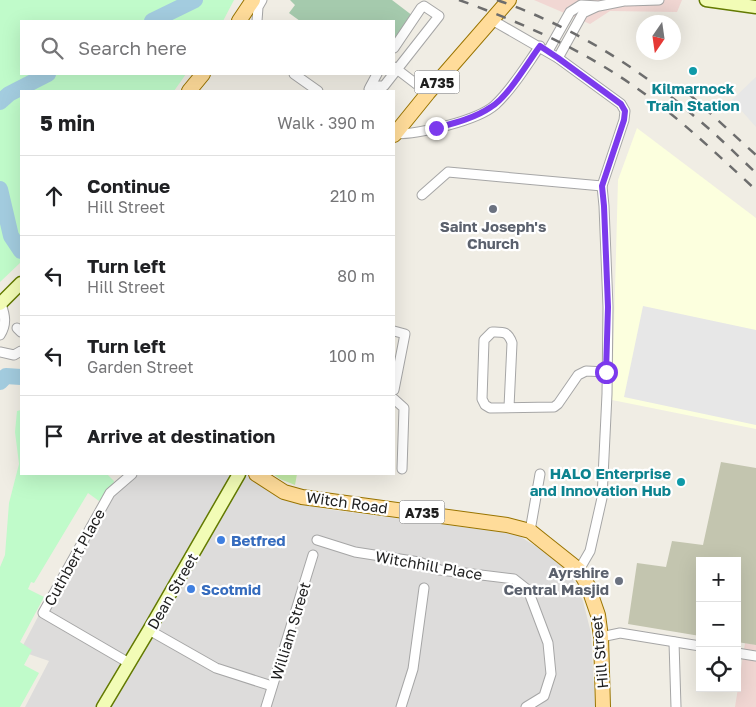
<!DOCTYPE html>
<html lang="en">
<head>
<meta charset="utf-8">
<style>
	:root { --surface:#fff; --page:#f6f6f6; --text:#202124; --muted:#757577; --line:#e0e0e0 }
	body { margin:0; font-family:"Golos Text",sans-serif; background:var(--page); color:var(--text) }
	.controls { position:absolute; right:15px; bottom:15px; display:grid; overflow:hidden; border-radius:0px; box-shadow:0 5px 20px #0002 }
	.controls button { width:45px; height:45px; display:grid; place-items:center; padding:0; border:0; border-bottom:1px solid var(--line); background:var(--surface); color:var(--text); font:25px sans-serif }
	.compass { position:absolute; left:636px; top:15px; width:45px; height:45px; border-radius:50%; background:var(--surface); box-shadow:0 5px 20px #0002; rotate:193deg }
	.stop { position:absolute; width:15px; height:15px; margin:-11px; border:4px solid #7c3aed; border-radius:50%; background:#fff }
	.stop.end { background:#7c3aed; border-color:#fff; box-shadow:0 1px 5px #0008 }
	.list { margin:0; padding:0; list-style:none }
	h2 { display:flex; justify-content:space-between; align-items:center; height:65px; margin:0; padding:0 20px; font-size:21px }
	h2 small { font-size:16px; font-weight:400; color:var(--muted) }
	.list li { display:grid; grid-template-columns:32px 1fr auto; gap:15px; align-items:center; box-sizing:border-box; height:80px; padding:0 20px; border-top:1px solid var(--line) }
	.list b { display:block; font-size:19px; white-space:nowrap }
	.list p { margin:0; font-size:16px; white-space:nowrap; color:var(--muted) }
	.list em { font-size:16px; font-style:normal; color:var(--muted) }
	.icon { flex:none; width:28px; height:28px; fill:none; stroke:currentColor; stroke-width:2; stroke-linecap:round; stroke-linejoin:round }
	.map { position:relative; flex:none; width:756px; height:707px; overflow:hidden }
	.search { position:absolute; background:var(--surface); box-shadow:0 5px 20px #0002; left:20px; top:20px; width:375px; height:55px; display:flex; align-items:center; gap:12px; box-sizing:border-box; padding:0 18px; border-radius:0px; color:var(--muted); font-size:19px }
	.panel { position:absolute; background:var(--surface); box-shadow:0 5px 20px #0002; left:20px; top:90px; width:375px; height:385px; border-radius:0px }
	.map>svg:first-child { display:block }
</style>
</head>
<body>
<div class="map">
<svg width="756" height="707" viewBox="0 0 756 707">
	<rect width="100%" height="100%" fill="#f0ede4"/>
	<path fill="#dddcdb" d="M 129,474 L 245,474 L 284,500 L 325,509 L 516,534 L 542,550 L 569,571 L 583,601 L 591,633 L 595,707 L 25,707 L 49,661 L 20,651 L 92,514 Z"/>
	<g fill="#f1d7d3">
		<path d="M 534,0 L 682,0 L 677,12 L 610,11 L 590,24 Z"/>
		<path d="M 745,643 L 756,645 L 756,707 L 735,707 Z"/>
	</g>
	<path fill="#fcffde" d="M 637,128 L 756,218 L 756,429 L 612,400 L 618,180 Z"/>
	<path fill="#c3c5af" d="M 721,462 L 756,468 L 756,645 L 737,642 L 737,561 L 700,561 L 700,636 L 628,624 L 637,563 L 666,567 L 672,541 L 703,545 Z"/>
	<path fill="#c4eca8" d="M 273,474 L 297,474 L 295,485 L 280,479 Z"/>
	<path fill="#a5caad" d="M 290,0 L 392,0 L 413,16 L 394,45 L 394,21 L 300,21 L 289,13 L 295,5 Z"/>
	<g fill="#c0fbca">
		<path d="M 0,0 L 234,0 L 223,21 L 21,21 L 21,74 L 186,74 L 174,91 L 21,91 L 21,262 L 0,282 Z"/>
		<path d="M 21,410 L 21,474 L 107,474 L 114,481 L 113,486 L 99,501 L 88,493 L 34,583 L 31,582 L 28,589 L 44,597 L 20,642 L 32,650 L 24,665 L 39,673 L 20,707 L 0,707 L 0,567 L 5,555 L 9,503 L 19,464 L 15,432 L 17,411 Z"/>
	</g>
	<g fill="#e7e7e7">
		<path d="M 756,77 L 756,127 L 732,100 Z"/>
		<path d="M 643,306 L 756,330 L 756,425 L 624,397 Z"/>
	</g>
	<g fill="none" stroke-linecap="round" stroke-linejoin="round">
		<g stroke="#a3ccdf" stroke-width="16">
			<path d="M 152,21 L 195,0"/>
			<path d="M 0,102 L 9,94 L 48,74"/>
			<path d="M 0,189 L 11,236 L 21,251"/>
			<path d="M 0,382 L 6,376 L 21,377"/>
		</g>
		<defs>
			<g id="street">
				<path d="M 627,1 L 659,0"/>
				<path d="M 492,20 L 558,58 L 621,104 L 625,111 L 624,120 L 602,186 L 604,206 L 608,307 L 607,394 L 602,498 L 590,551 L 579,570"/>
				<path d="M 257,21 L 258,7 L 262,0"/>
				<path d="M 548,51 L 570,12 L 581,5 L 599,6 L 629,0"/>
				<path d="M 558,58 L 583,13 L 596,7"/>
				<path d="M 394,67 L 428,93"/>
				<path d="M 294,74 L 318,91"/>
				<path d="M 371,86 L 384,86 L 439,16 L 424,6 L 421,8 L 394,48"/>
				<path d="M 369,89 L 377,74"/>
				<path d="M 395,134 C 419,134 477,121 495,105 C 513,88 526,66 540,46"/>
				<path d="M 422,195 L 448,172 L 602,186"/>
				<path d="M 17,328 L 21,332"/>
				<path d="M 394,331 L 405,334 L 394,390"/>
				<path d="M 0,335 C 7,324 5,315 1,304"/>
				<path d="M 0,352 L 14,355 L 21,351"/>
				<path d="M 394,399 L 404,408 L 402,469"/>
				<path d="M 509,407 L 512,343 C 508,331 503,332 492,332 L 484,340 L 482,399 L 485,405 L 490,408 L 554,407 L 558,404 L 578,375 L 586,371 L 607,372"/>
				<path d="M 530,531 L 540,474"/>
				<path d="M 317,540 L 355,552 L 419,562 L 440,570 L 514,579 L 528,590 L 548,643 L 551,674 L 544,696 L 526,707"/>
				<path d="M 149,630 L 216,668 L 272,686"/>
				<path d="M 601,637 L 620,633 L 700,646"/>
				<path d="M 674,642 L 676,707"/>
				<path d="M 737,653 L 756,656"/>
				<path d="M 129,663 L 43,613 L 110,493 L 132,474"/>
				<path d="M 266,707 L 313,555"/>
				<path d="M 401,707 L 413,669 L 424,588"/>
			</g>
			<g id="secondary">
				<path d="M 706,0 L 756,7"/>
				<path d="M 0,304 L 21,283"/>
				<path d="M 103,707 L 149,630 L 239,474"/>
			</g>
			<g id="primary">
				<path d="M 239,21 L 253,0"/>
				<path d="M 189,91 L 203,74"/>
				<path d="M 394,135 L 428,93 L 509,0"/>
				<path d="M 256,474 L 284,492 L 302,497 L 507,525 L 530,531 L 545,543 L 579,570 L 588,586 L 598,615 L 601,637 L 603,707"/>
			</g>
		</defs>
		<use href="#street" stroke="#a6a6a6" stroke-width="11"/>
		<use href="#secondary" stroke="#637a01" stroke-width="15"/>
		<use href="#primary" stroke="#997400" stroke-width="16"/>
		<use href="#street" stroke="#fff" stroke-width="9"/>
		<use href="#secondary" stroke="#f2fcb6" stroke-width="12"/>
		<use href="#primary" stroke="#ffdc9a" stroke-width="14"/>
		<g stroke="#6d6d6d" stroke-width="2.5" stroke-dasharray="10 10" stroke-linecap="butt">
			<path d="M 459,0 C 526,24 592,54 649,97 C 687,125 721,158 756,190"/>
			<path d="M 497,0 C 569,25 637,66 694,116 C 716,134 736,154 756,173"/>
			<path d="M 689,94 L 756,155"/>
		</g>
	</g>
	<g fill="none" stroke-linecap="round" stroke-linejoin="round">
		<path stroke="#7c3aed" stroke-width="6" d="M 436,128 C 455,123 475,118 491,107 C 508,97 528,62 540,46 L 558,58 L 621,104 L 625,111 L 624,120 L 602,186 L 604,206 L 608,307 L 606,372"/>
	</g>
	<g fill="#0f9aa8" stroke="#fff" stroke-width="2">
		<circle cx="693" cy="71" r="5"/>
		<circle cx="681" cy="482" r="5"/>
	</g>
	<g fill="#6b7280" stroke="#fff" stroke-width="2">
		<circle cx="493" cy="209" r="5"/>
		<circle cx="619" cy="581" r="5"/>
	</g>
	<g fill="#3f7fe0" stroke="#fff" stroke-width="2">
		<circle cx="221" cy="540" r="5"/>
		<circle cx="191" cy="589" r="5"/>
	</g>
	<g text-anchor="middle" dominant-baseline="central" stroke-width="4.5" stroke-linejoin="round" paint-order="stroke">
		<g fill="#fff" stroke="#626262" stroke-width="1">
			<rect x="414.5" y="70.5" width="45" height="23" rx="4"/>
			<rect x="399.5" y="500.5" width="45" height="23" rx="4"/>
		</g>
		<g font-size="14" font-weight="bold" fill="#1f1f1f">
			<text x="437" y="82">A735</text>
			<text x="422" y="512">A735</text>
		</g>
		<g font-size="15" font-weight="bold" fill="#0d838f" stroke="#fff">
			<text x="693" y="88">Kilmarnock<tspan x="693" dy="17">Train Station</tspan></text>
			<text x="671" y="473" text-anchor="end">HALO Enterprise<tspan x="671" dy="17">and Innovation Hub</tspan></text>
		</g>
		<g font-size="15" font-weight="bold" fill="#5b616d" stroke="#fff">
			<text x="493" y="226">Saint Joseph's<tspan x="493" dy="17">Church</tspan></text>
			<text x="609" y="572" text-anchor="end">Ayrshire<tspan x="609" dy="17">Central Masjid</tspan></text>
		</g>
		<g font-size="15" fill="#1f1f1f" stroke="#fff">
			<text transform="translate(347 502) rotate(8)">Witch Road</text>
			<text transform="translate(74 557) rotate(-61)">Cuthbert Place</text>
			<text transform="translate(429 565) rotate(10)">Witchhill Place</text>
			<text transform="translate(172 591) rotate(-60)">Dean Street</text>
			<text transform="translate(290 631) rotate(-73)">William Street</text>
			<text transform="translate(599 652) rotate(-95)">Hill Street</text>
		</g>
		<g font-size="15" font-weight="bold" fill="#366cbe" stroke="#fff" text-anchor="start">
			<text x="231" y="540">Betfred</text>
			<text x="201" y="589">Scotmid</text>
		</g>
	</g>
</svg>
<div class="controls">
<button>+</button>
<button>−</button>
<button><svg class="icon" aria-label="locate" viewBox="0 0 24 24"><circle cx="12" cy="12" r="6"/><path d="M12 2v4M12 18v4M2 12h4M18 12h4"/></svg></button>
</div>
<svg class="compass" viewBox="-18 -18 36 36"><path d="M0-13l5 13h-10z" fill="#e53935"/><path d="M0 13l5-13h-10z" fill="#757577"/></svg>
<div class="stop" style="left:606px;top:372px"></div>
<div class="stop end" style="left:436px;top:128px"></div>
<div class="search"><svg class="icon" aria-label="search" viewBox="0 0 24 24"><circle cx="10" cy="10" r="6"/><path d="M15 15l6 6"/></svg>Search here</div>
<section class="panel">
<h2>5 min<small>Walk · 390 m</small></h2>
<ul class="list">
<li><svg class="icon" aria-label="ahead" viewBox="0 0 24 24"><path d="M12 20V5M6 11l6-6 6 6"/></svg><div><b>Continue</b><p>Hill Street</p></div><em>210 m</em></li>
<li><svg class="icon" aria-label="left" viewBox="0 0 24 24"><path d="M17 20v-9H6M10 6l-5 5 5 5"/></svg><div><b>Turn left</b><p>Hill Street</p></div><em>80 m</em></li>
<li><svg class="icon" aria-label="left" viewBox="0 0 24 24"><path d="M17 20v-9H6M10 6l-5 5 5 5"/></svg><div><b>Turn left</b><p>Garden Street</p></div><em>100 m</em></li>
<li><svg class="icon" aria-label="arrive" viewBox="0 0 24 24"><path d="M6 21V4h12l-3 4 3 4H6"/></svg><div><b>Arrive at destination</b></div></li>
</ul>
</section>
</div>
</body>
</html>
